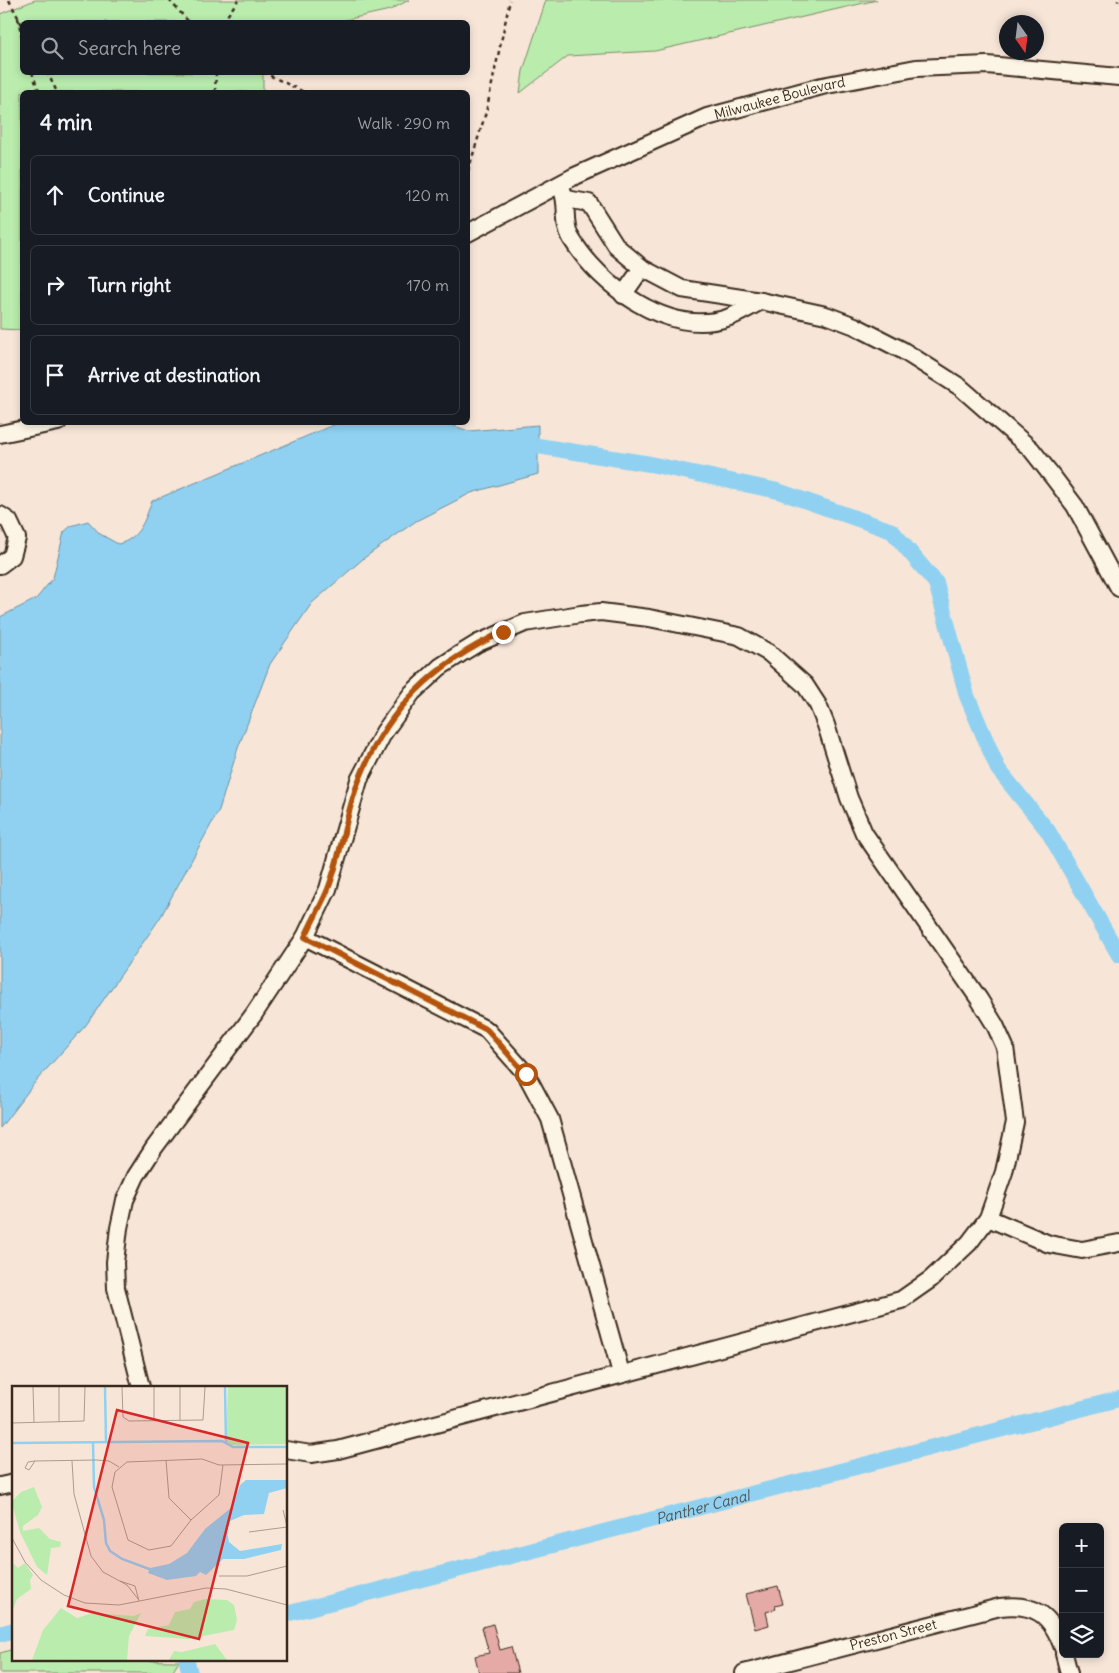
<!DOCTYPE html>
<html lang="en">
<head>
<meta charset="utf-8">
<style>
	:root { --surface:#171b24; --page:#20242c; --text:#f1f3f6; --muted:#9ea1a6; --line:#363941 }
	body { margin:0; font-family:Delius,sans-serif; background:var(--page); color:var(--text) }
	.controls { position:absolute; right:15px; bottom:15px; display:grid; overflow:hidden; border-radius:8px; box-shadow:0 2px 8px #0003 }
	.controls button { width:45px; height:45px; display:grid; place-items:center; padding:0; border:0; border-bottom:1px solid var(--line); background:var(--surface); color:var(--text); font:25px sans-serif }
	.compass { position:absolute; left:999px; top:15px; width:45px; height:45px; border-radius:50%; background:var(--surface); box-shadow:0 2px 8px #0003; rotate:166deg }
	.stop { position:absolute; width:15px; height:15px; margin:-11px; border:4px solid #b45309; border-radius:50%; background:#fff }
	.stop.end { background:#b45309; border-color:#fff; box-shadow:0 1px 5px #0008 }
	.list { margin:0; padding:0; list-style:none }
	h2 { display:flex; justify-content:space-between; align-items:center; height:65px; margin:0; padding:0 20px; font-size:21px }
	h2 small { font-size:16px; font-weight:400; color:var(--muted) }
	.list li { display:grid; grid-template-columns:32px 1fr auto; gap:15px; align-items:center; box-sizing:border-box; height:80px; margin:0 10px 10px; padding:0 10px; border:1px solid var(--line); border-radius:8px }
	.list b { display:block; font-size:19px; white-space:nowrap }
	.list em { font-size:16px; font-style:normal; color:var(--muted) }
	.icon { flex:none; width:28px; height:28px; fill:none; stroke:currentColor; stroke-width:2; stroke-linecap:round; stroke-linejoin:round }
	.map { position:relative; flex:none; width:1119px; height:1673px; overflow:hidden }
	.search { position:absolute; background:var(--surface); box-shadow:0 2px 8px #0003; left:20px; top:20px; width:450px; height:55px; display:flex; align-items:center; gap:12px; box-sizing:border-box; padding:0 18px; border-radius:8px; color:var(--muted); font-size:19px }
	.panel { position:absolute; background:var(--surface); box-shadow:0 2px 8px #0003; left:20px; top:90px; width:450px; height:335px; border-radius:8px }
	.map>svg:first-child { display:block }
</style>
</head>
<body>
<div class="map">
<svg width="1119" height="1673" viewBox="0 0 1119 1673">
	<rect width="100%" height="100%" fill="#f7e6d8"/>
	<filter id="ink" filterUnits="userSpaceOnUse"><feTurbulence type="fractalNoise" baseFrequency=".02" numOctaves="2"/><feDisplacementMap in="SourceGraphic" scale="10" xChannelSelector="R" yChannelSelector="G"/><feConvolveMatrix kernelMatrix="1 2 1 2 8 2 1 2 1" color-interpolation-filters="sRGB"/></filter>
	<g filter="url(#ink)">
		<g fill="#b9ecad" stroke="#7a8b66">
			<path d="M 35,0 L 409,0 L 390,10 L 336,22 L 22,22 L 22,72 L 263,73 L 263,92 L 22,92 L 22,330 L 0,329 L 0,14 Z"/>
			<path d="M 546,0 L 877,0 L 655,51 L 568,56 L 520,93 L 523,71 Z"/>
			<path d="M 14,1649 L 14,1659 L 179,1661 L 172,1673 L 0,1673 L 0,1653 Z"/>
		</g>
		<path fill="#90d1f1" stroke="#6e8e9d" d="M 338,423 L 445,423 L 469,431 L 538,425 L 538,474 L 471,493 L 416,521 L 364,558 L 312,603 L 270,664 L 238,748 L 219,810 L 160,918 L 86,1025 L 36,1081 L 0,1128 L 0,617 L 36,599 L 53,578 L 64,532 L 71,526 L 88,521 L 100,534 L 118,544 C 140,539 145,519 152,501 Z"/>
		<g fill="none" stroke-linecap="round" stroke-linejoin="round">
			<g stroke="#90d1f1" stroke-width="16">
				<path d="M 519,454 L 538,446 L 650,464 L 778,491 L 892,531 L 936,583 L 967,696 L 998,769 L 1048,831 L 1119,955"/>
				<path id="s1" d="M 286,1614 L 1119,1399"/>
				<path d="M 0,1634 L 14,1630"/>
				<path d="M 186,1659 L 190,1673"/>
			</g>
		</g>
		<g fill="#e5aaa5" stroke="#3b2a1e">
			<path d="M 778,1586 L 783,1604 L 775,1606 L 776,1609 L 766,1612 L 769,1625 L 755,1629 L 746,1594 Z"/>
			<path d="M 493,1624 L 500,1650 L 511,1647 L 518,1673 L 479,1673 L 475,1656 L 489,1653 L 482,1627 Z"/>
		</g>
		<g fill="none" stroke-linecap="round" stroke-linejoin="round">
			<defs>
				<g id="minor">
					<path d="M 562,190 C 569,205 562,223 571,238 C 600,286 668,337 727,318 C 739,314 750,307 761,301"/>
					<path d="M 566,199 L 589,203 L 617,247 L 642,268 L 682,289 L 761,301 L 826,315 L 855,326 L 902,350 L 960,387 L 1031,449 L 1053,477 L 1075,506 L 1119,588"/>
					<path id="s2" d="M 468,233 L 573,177 L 707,117 L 822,86 L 916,68 L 987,65 L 1119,77"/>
					<path d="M 623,295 L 642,268"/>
					<path d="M 0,434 L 58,422"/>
					<path d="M 0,515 L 9,521 L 17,538 L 12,556 L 0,565"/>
					<path d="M 305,937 L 487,1030 L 526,1074 L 550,1119 L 621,1373"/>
					<path d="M 988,1218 L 1049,1244 L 1082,1250 L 1119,1243"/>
					<path d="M 141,1387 L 116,1288 L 115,1262 L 119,1228 L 125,1200 L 136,1176 L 154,1148 L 254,1014 L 305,937 L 328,889 L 359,780 L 384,732 L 412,693 L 440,667 L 460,654 L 478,643 L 525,623 L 581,614 L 601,612 L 649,618 L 739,636 L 769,653 L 805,685 L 818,705 L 826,725 L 849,798 L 864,833 L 979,999 L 995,1025 L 1005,1047 L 1015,1122 L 1004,1172 L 988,1218 L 969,1243 L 931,1279 L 901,1300 L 338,1450 L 311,1454 L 286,1450"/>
					<path d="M 0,1486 L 14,1483"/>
					<path d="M 1064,1654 L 1069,1673"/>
					<path id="s3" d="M 744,1673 L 1000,1607 C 1035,1603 1051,1614 1063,1648"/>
				</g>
			</defs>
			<use href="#minor" stroke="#3b2a1e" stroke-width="20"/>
			<g stroke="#3b2a1e" stroke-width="2.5" stroke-dasharray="4 4" stroke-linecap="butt">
				<path d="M 9,0 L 22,25"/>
				<path d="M 169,0 L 189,22"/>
				<path d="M 1117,0 L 1119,1"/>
				<path d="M 18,18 L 22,38"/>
				<path d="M 223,22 L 238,0"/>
				<path d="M 32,72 L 38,89 L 41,92"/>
				<path d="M 47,72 L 57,92"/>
				<path d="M 263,72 L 304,92"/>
				<path d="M 215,92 L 216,72"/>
				<path d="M 468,171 L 486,112 L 510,0"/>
			</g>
			<use href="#minor" stroke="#fcf5e5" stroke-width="16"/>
		</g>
	</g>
	<g fill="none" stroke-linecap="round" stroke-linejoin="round" filter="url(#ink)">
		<path stroke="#b45309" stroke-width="6" d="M 503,632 C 435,663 387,709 359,780 C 345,815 342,854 328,889 C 321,906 312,921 305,937 L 487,1030 L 526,1074"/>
	</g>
	<g text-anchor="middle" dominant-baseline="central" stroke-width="5" stroke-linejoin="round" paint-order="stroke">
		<g font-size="14" fill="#3b2a1e" stroke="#fcf5e5">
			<text stroke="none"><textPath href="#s2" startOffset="341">Milwaukee Boulevard</textPath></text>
			<text stroke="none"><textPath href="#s3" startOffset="154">Preston Street</textPath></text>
		</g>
		<g font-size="15" font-style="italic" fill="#505453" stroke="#fcf5e5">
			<text stroke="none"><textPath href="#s1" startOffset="430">Panther Canal</textPath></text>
		</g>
	</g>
	<g transform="translate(12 1386)">
		<rect width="275" height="275" fill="#f7e6d8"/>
		<path d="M 216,1 L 275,1 L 275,58 L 217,59 L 214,55 ZM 22,101 L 30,121 L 26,129 L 11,140 L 11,145 L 27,142 L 38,153 L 49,156 L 48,161 L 39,162 L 35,189 L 25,181 L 8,146 L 1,121 L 1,114 L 9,106 ZM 0,176 L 6,182 L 13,177 L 21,189 L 18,194 L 19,203 L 5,213 L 0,226 ZM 193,213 L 215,214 L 222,219 L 225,234 L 222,244 L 176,253 L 133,250 L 136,243 L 157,239 L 163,226 L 178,223 L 182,216 ZM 49,222 L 65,232 L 80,227 L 122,230 L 129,227 L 117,250 L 115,274 L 20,274 L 31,244 ZM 203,258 L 215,274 L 157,274 L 162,265 L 170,266 Z" fill="#b9ecad"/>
		<path d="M 234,94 L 275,94 L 275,102 L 257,107 L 252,128 L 232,129 L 218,135 L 215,145 L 217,156 L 228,165 L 270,158 L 269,164 L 232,173 L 211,173 L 194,189 L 188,186 L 184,190 L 155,194 L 136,187 L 138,182 L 157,178 L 175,167 L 193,143 L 220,121 L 228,99 Z" fill="#90d1f1"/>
		<path fill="none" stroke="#90d1f1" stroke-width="2.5" d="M 93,1 L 94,56M 213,1 L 214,58M 81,56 L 82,101 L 92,134 L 94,157 L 98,165 L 110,173 L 140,184M 1,57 L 210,55 L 221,61 L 275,61"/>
		<path fill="none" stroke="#ac9b8e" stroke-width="1" d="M 21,1 L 22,36M 110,1 L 111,31 L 117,35 L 191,34 L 193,1M 142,1 L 142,35M 168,1 L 168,34M 47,36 L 47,1M 0,37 L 72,35 L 73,1M 154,74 L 157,112 L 179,134M 23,75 L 16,76 L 13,82 L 17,84 L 23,75 L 84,74 L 97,75 L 107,81M 60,75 L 62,108 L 79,170 L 91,186 L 115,199 L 126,213M 211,79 L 207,109 L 179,134 L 159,160 L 137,164 L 116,154 L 100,101 L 103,86 L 115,76 L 190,73 L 207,79 L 275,78M 271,124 L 275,140M 237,146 L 275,141M 0,152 L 13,176 L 29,194 L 52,209 L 73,217 L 107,219 L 194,202 L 214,203 L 275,219M 207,190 L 235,190 L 275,180M 108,195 L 123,200 L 127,215"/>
		<path fill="#d62828" fill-opacity="0.15" stroke="#d62828" stroke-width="2.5" d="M 105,24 L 236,57 L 187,253 L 56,220 Z"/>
		<rect width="275" height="275" fill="none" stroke="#3b2a1e" stroke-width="2.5"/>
	</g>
</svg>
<div class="controls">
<button>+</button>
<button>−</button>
<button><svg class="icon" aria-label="layers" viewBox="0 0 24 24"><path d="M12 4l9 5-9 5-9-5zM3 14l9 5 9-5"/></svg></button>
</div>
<svg class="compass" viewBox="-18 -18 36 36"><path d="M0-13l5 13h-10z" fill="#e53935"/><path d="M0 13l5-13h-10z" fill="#9ea1a6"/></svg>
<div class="stop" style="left:526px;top:1074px"></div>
<div class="stop end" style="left:503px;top:632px"></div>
<div class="search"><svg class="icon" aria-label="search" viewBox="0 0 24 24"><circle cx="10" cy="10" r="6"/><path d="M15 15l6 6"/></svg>Search here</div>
<section class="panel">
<h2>4 min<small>Walk · 290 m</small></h2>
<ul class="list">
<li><svg class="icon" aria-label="ahead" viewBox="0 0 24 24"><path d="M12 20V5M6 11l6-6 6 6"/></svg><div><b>Continue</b></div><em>120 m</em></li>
<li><svg class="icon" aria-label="right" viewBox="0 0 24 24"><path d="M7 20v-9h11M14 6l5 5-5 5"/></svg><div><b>Turn right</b></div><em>170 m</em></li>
<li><svg class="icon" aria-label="arrive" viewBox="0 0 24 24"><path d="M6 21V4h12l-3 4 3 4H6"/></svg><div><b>Arrive at destination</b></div></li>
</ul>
</section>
</div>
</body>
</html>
